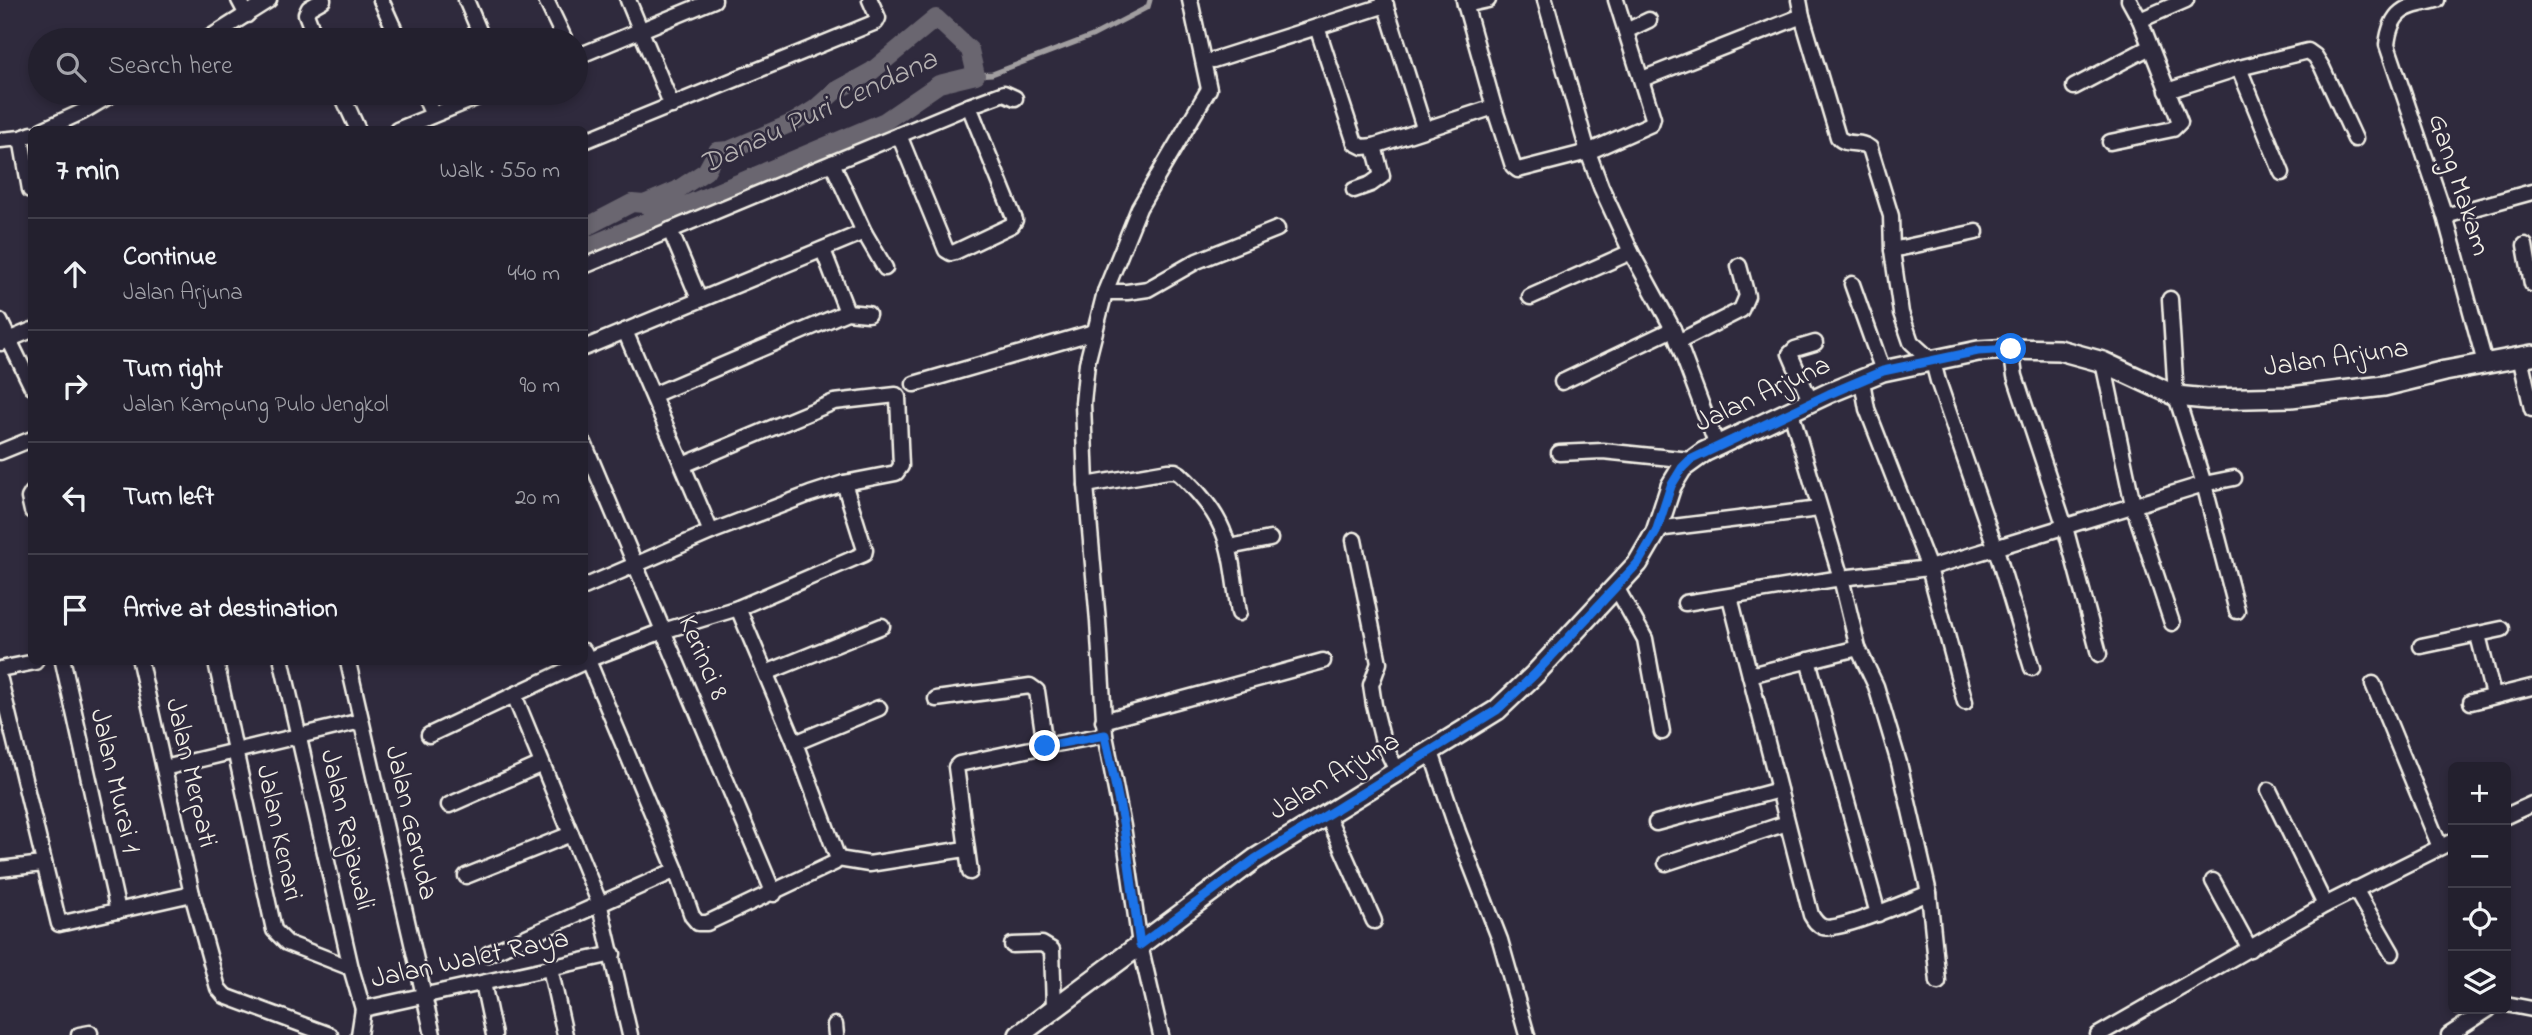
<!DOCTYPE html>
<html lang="en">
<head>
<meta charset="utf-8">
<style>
	:root { --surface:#23202e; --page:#2f2d3a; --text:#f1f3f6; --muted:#a3a3aa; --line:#403e4a }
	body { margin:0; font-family:"Indie Flower",sans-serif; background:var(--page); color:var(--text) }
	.controls { position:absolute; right:21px; bottom:21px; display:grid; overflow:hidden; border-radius:10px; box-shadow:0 4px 10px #0003 }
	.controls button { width:63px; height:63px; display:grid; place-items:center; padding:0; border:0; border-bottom:2px solid var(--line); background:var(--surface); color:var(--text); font:35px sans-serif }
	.stop { position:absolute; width:21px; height:21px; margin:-16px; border:5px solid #1a73e8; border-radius:50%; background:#fff }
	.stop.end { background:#1a73e8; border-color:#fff; box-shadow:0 2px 7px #0008 }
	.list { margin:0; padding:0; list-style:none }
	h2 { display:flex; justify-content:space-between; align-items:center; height:91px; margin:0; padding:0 28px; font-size:30px }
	h2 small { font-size:23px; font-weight:400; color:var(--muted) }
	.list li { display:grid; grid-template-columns:46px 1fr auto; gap:21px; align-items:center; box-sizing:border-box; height:112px; padding:0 28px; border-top:2px solid var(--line) }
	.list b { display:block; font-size:26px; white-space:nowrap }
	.list p { margin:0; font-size:23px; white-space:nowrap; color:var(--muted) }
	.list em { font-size:23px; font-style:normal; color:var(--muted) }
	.icon { flex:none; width:38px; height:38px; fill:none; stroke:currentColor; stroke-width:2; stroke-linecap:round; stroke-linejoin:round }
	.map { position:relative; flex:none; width:2532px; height:1035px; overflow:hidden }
	.search { position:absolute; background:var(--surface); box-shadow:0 4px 10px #0003; left:28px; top:28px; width:560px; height:77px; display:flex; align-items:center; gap:18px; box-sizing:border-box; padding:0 24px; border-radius:38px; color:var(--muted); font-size:26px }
	.panel { position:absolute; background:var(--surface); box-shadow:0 4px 10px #0003; left:28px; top:126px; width:560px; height:539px; border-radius:10px }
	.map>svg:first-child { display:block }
</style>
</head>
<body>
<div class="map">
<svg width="2532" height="1035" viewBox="0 0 2532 1035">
	<rect width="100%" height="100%" fill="#2f2a3d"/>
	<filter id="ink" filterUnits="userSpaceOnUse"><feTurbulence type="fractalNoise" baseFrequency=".0143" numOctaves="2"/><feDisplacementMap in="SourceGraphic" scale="14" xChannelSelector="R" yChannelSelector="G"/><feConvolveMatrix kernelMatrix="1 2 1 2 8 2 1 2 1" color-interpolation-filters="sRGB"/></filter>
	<g filter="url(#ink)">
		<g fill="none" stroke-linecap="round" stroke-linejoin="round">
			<path stroke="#a19ea0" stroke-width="5" d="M 953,34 L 970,50 L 976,75 L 992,74 L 1092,36 L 1148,7 L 1150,0"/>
			<path stroke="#6a6670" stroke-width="18" d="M 584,228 L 632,203 L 644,204 L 677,190 L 706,171 L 717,151 L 729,150 L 794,122 L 815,109 L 834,92 L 872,71 L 936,18 L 970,50 L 976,75 L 939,84 L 885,121 L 584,248"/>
			<defs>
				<g id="street">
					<path d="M 239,0 L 247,15"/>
					<path d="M 381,0 L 399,40"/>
					<path d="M 466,0 L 483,40"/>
					<path d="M 546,0 L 565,40"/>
					<path d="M 628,0 L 672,106"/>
					<path d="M 1384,0 L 1424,128"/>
					<path d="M 1464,0 L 1494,107"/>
					<path d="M 1545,0 L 1588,152 L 1601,187 L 1631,252 L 1673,329 L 1717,446"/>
					<path d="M 1799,0 L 1802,16 L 1838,137 C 1846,147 1861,140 1870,148 L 1891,216 L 1892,250 L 1901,313 L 1911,342 L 1933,362 L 1938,381 L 1996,549 L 2032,668"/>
					<path d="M 2437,0 C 2405,7 2391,9 2387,45 L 2445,216 L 2485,363"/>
					<path d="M 1465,5 L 1488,0"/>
					<path d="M 2140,20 L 2186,0"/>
					<path d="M 1317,27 L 1355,143 L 1363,147 L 1374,146 L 1494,107 L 1513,166 L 1518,170 L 1588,152 L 1651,124 L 1653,118 L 1616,0"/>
					<path d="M 1626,31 L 1649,20"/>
					<path d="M 206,40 L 269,0"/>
					<path d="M 316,40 L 306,14 L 309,8 L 323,0"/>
					<path d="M 576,57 L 714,0"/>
					<path d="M 1213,60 L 1386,5"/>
					<path d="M 2239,68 L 2282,173"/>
					<path d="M 1642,79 L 1802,16"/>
					<path d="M 2074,87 L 2150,47"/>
					<path d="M 2167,91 L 2239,68 L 2308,51 L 2315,56 L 2322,67 L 2355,139"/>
					<path d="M 341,93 L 358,130"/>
					<path d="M 423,93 L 433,115"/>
					<path d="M 42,130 L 82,112 L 114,93"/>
					<path d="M 397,130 L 488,93"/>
					<path d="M 899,135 L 946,250 L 951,253 L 955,252 L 1012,225 L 1015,220 L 969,106"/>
					<path d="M 21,138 L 30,190"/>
					<path d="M 0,140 L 21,138 L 32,134"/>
					<path d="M 584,141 L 876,22 L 878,18 L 870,0"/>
					<path d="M 2110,142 L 2173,129 L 2180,122 L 2140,20 L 2129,0"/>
					<path d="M 832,163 L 864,232 L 885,268"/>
					<path d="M 1354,190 L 1371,184 L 1382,176 L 1374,146"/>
					<path d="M 2445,216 L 2532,192"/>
					<path d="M 670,230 L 699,299"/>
					<path d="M 2525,245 L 2532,284"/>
					<path d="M 823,250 L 847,312"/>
					<path d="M 1892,250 L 1976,232"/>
					<path d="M 584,266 L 969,106 L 1004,93 L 1015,98"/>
					<path d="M 1852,284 L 1883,371"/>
					<path d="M 1105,292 L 1127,292 L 1148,289 L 1197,261 L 1277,229"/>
					<path d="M 1530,297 L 1631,252"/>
					<path d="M 0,321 L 32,387"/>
					<path d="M 625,331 L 711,532"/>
					<path d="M 1678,342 L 1741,310 L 1747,296 L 1739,266"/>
					<path d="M 1,343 L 32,330"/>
					<path d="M 584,348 L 864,232"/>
					<path d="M 2011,349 L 2015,376 L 2065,527 L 2099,654"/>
					<path d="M 2520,357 L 2532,409"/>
					<path d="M 2103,362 L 2133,505 L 2172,623"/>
					<path d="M 1862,381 L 1867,409 L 1929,568 L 1965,702"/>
					<path d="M 1562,382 L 1673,329"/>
					<path d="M 914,384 L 1094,332"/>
					<path d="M 653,395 L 847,312 L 868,314"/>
					<path d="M 1811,403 L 1790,354 L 1795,349 L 1815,343"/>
					<path d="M 1791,412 L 1841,578 L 1929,568 L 2204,484 L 2176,396 L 2170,299"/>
					<path d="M 584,443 L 774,894"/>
					<path d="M 0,452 L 32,439"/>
					<path d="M 1559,453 L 1603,451 L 1690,460"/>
					<path d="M 2234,478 L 2204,484 L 2237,611"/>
					<path d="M 1086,485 L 1168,471 L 1175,471 L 1180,474 C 1232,523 1229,547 1239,613"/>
					<path d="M 32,493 L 29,498 L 32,511"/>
					<path d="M 1656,532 L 1665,528 L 1819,509"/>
					<path d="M 1354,540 L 1379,663 L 1371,685 L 1374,705 L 1383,742 L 1397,771"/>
					<path d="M 1229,547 L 1270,539"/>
					<path d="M 584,587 L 711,532 L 810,494 L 844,483 L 896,473 L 901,466 L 898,397 L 896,395 L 834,402 L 683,465"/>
					<path d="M 1616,587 L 1645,639 L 1662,732"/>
					<path d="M 1730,597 L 1811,915 C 1814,920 1817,925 1823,927 C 1838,932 1911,900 1929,893"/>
					<path d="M 1685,603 L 1841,578 L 1858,648 L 1876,686 L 1899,763 L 1929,893 L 1938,982"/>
					<path d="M 2478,635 L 2493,695"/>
					<path d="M 2421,646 L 2502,629"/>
					<path d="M 584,651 L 676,870 L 692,916 L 698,923 L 707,923 L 834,863 L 838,859 L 795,743 L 738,608"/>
					<path d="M 1808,660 L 1878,914"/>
					<path d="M 584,661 L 663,631 L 738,608 L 864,554 L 865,550 L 844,483"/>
					<path d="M 63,662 L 118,911"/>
					<path d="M 140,662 L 192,894 L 218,988 L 225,996 L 330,1035"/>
					<path d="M 216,662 L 274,930 L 287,943 L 351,968"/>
					<path d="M 282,662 L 351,968 L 363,1009"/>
					<path d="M 348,662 L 433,1035"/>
					<path d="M 0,669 L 35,662"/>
					<path d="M 766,673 L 882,626"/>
					<path d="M 1750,675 L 1858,648"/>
					<path d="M 0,680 L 59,924 L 192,894"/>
					<path d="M 2373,684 L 2440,847"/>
					<path d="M 514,695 L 599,902 L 630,1035"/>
					<path d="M 936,699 L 1030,686 L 1037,691 L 1045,746 L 1105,735"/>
					<path d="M 2471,702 L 2532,687"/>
					<path d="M 1103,721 L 1323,661"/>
					<path d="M 429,735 L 584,662"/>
					<path d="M 795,743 L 879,708"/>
					<path d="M 1431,752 L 1458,832 L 1500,940 L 1527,1035"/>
					<path d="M 164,768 L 361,721"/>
					<path d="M 2269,790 L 2325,905"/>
					<path d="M 449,805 L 542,764"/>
					<path d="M 1327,815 L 1374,921"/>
					<path d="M 2506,816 L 2532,804"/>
					<path d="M 1656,823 L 1779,790"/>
					<path d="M 838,859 L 869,864 L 965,849"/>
					<path d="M 1666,863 L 1787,823"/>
					<path d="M 0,869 L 43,864"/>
					<path d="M 970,872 L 956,767 L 959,764 L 1045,746"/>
					<path d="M 466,876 L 571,834"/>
					<path d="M 2213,881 L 2250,949"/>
					<path d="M 2355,889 L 2392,953"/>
					<path d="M 1012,945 L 1042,944 L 1052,950 L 1054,1007"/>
					<path d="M 488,954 L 676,870"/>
					<path d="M 550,968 L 565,1035"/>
					<path d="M 483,983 L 494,1035"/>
					<path d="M 2506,1004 L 2532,1009"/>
					<path d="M 835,1025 L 836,1035"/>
					<path d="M 79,1035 L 90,1033"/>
					<path d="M 359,1035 L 363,1009 L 613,954"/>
					<path d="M 1161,1035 L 1140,945 L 1123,826 L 1105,735 L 1098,621 L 1086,485 L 1083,403 L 1087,363 L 1105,292 L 1139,208 L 1209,89 L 1190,0"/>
					<path d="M 2098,1035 L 2325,905 L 2453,841"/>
					<path d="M 2449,1035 L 2489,1009"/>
				</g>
				<path id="secondary" d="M 1019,1035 L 1255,859 L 1497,710 L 1534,675 L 1638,563 L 1656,532 L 1671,486 L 1682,468 L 1704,452 L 1829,393 L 1883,371 L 1978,351 L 2011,349 L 2059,350 L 2103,362 L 2176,396 L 2207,399 L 2291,397 L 2384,386 L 2445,371 L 2532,355"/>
			</defs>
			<use href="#street" stroke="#f4f1e8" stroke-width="19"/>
			<use href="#secondary" stroke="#f4f1e8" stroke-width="24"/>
			<use href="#street" stroke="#2f2a3d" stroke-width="14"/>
			<use href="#secondary" stroke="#2f2a3d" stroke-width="19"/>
		</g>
	</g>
	<g fill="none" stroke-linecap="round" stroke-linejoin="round" filter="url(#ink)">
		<path stroke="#1a73e8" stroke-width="9" d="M 1045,746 L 1105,735 L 1124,827 L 1140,945 L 1255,859 L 1497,710 L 1534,675 L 1638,563 L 1656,532 L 1671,486 L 1682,468 L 1690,460 L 1829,394 L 1883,371 L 1978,351 L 2011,349"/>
	</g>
	<g text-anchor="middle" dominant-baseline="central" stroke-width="5" stroke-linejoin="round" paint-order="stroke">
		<g font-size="28" fill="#f4f1e8" stroke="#2f2a3d">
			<text transform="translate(2458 185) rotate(72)">Gang Makam</text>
			<text transform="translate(2336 359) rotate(-8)">Jalan Arjuna</text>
			<text transform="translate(1763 395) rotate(-25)">Jalan Arjuna</text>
			<text transform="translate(702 658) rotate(67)">Kerinci 8</text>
			<text transform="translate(190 773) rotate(77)">Jalan Merpati</text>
			<text transform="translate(1335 777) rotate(-31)">Jalan Arjuna</text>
			<text transform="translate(114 781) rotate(77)">Jalan Murai 1</text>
			<text transform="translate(410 823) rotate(77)">Jalan Garuda</text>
			<text transform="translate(346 830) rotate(77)">Jalan Rajawali</text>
			<text transform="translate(278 833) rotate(78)">Jalan Kenari</text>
			<text transform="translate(470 960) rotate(-12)">Jalan Walet Raya</text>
		</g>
		<g font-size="30" font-style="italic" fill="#b6b2b2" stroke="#2f2a3d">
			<text transform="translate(819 113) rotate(-25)">Danau Puri Cendana</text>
		</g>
	</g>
</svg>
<div class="controls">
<button>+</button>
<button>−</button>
<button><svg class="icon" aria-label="locate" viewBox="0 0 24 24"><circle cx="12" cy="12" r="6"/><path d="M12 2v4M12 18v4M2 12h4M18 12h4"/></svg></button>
<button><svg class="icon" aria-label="layers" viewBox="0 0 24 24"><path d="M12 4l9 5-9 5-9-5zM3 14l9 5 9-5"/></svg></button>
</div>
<div class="stop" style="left:2011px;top:349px"></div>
<div class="stop end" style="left:1045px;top:746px"></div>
<div class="search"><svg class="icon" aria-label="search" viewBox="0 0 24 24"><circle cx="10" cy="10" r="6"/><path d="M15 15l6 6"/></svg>Search here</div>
<section class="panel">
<h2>7 min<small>Walk · 550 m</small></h2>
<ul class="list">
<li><svg class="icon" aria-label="ahead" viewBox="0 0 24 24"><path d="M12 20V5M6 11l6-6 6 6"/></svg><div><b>Continue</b><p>Jalan Arjuna</p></div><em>440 m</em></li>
<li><svg class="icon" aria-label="right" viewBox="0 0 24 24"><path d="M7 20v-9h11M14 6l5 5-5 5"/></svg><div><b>Turn right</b><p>Jalan Kampung Pulo Jengkol</p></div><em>90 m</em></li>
<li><svg class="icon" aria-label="left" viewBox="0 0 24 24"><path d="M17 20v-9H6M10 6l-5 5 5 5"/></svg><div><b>Turn left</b></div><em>20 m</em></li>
<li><svg class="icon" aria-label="arrive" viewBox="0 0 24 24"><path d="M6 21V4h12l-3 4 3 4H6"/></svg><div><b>Arrive at destination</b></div></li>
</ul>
</section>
</div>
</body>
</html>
